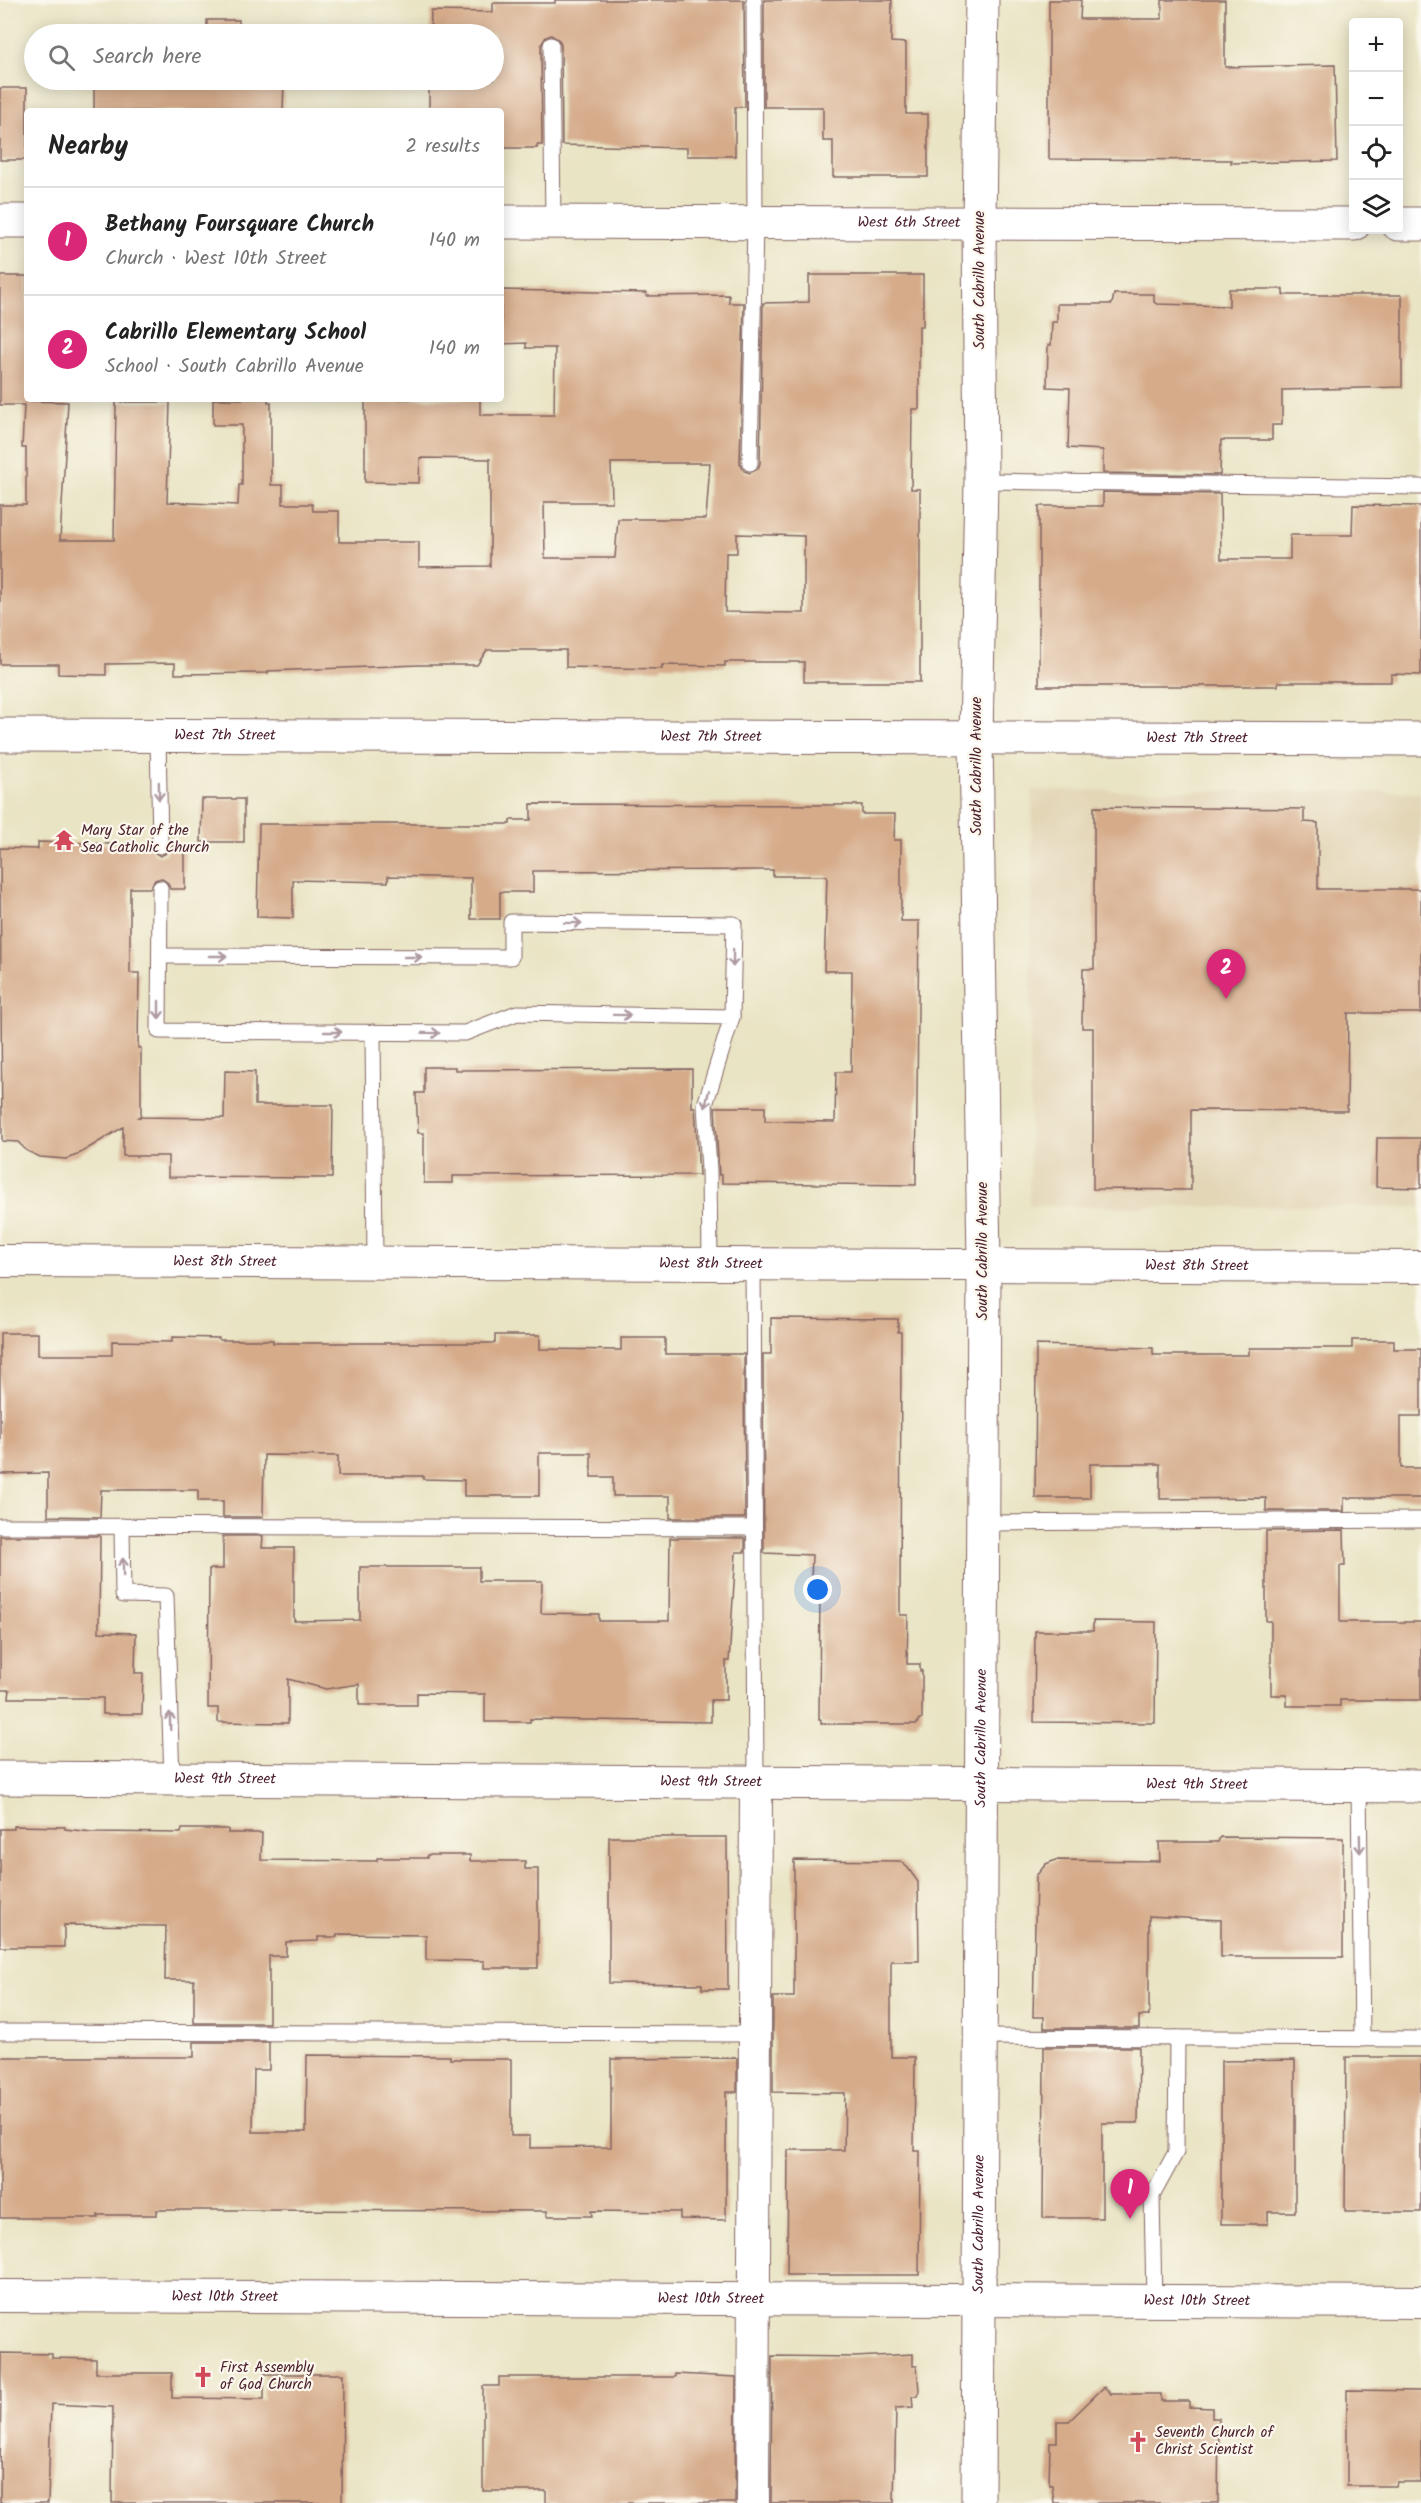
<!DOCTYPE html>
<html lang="en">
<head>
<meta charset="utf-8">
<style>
	:root { --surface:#fff; --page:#f2f2f2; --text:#222; --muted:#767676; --line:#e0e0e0; --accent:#db2777 }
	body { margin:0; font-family:Kalam,sans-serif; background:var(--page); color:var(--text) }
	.controls { position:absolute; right:18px; top:18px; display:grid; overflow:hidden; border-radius:6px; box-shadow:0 3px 15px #0003 }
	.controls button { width:54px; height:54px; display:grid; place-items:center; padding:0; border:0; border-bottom:2px solid var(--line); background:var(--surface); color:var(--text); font:30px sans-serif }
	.you { position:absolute; left:818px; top:1590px; width:21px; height:21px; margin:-15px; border:4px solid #fff; border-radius:50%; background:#1a73e8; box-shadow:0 0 0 9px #1a73e833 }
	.badge { display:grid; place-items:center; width:39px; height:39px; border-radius:50%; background:var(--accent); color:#fff; font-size:20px; font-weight:700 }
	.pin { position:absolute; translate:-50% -50px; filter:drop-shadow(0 2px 3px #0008) }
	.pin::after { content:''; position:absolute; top:32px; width:21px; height:18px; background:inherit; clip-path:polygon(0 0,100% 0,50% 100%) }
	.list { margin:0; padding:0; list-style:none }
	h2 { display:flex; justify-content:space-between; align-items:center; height:78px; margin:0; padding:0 24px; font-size:26px }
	h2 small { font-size:20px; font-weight:400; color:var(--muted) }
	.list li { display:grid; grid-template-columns:39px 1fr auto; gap:18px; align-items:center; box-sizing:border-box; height:108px; padding:0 24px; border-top:2px solid var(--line) }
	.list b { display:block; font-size:22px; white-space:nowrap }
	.list p { margin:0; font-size:20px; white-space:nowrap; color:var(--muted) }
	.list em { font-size:20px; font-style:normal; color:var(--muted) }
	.icon { flex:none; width:33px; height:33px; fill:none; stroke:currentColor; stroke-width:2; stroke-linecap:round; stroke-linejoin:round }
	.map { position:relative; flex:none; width:1421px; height:2503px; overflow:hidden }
	.search { position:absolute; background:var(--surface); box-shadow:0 3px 15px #0003; left:24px; top:24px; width:480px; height:66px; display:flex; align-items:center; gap:15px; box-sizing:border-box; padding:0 21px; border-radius:33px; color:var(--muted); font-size:22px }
	.panel { position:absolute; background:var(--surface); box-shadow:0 3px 15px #0003; left:24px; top:108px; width:480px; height:294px; border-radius:6px }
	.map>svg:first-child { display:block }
</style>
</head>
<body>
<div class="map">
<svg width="1421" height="2503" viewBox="0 0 1421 2503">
	<rect width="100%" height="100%" fill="#fbf7ec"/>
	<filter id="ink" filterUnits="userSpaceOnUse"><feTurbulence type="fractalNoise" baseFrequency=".0167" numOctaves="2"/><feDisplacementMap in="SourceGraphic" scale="12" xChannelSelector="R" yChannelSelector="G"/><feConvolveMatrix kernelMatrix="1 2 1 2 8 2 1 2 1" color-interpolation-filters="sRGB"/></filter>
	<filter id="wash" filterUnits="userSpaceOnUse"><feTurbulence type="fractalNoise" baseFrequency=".008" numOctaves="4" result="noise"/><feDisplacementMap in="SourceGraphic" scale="24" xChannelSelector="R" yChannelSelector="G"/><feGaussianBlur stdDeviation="1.35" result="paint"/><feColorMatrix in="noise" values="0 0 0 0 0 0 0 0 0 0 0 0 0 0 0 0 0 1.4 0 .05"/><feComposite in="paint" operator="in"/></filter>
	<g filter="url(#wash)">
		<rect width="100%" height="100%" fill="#e9e4c4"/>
		<path fill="#e3d6b7" d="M 1032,790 L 1421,792 L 1421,1207 L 1029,1206 Z"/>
		<g id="blocks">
			<g fill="#d5ab8a" fill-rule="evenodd">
				<path d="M 555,0 L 744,0 L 745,107 L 735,107 L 735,156 L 687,156 L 687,148 L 562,145 L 561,45 L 559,40 L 551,35 L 546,37 L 541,45 L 542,145 L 537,145 L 537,148 L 501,148 L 501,111 L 429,111 L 429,80 L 494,80 L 494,34 L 430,34 L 431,11 L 493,12 L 493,3 L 555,3 Z"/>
				<path d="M 764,0 L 892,0 L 891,42 L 906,43 L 906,114 L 928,114 L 928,177 L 833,177 L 833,141 L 823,141 L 823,107 L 764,107 Z"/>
				<path d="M 1049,0 L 1081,0 L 1080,19 L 1162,19 L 1162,0 L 1225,0 L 1225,67 L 1335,65 L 1337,161 L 1231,163 L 1231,160 L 1049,159 Z"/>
				<path d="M 207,20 L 239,20 L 239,34 L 285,34 L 207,34 Z"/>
				<path d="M 178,80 L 284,80 L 283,111 L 94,111 L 94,81 Z"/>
				<rect x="0" y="88" width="27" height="72"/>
				<path d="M 809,275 L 923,275 L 923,326 L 919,326 L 919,409 L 912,409 L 911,489 L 920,489 L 920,682 L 804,682 L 804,662 L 725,662 L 725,666 L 662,665 L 662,669 L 566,667 L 566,650 L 487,650 L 477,665 L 419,665 L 268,671 L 268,673 L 175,674 L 175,663 L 106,664 L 106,675 L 58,674 L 58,664 L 0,664 L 0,505 L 26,505 L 26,448 L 22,448 L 24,405 L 0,405 L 0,276 L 27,276 L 27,401 L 68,402 L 60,540 L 114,540 L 116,402 L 170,402 L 167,502 L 238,505 L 239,485 L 242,485 L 242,425 L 213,425 L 213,399 L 268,399 L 268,402 L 271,402 L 271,485 L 283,485 L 283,504 L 312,504 L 313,511 L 339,511 L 339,542 L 419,542 L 419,567 L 490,566 L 490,459 L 420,458 L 419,483 L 365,482 L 365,399 L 480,399 L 480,415 L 554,415 L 555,348 L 526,348 L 526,343 L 501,344 L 501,290 L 646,293 L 646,296 L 729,295 L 729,303 L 744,303 L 740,463 L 744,471 L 750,473 L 758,469 L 760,463 L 763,303 L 809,302 ZM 611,463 L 710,463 L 706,519 L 618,519 L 615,558 L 545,558 L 544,502 L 612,502 ZM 737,534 L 804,536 L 804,613 L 725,612 L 726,553 L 737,553 Z"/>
				<path d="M 1229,289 L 1283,289 L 1283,295 L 1402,295 L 1402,387 L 1282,390 L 1282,425 L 1272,425 L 1272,440 L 1221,440 L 1220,475 L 1103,473 L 1103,450 L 1068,448 L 1070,388 L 1047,387 L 1048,345 L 1051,345 L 1052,322 L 1057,322 L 1057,304 L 1112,304 L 1114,294 L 1154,294 L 1154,302 L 1157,304 L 1229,306 Z"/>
				<path d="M 1103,492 L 1220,494 L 1221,559 L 1290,559 L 1290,535 L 1352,535 L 1353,505 L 1421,506 L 1421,675 L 1391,674 L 1391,682 L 1278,682 L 1278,686 L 1039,686 L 1039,506 L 1103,506 Z"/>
				<path d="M 202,799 L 244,799 L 244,842 L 201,842 Z"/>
				<path d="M 531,804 L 862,805 L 862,814 L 895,814 L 894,840 L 901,840 L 901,921 L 919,921 L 916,1185 L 722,1183 L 722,1175 L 719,1175 L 715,1107 L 765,1107 L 765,1121 L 835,1122 L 836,1072 L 851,1072 L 852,971 L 824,971 L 827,876 L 773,876 L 773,870 L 533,871 L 533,892 L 500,892 L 500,919 L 471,919 L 471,878 L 388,876 L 388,882 L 293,880 L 293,918 L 257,917 L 259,824 L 510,824 L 510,820 L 531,820 Z"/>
				<path d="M 1094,807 L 1304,809 L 1304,822 L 1318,823 L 1318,889 L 1421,889 L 1421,1013 L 1348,1013 L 1347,1111 L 1191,1110 L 1191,1190 L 1093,1189 L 1093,1028 L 1082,1028 L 1083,969 L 1094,969 Z"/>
				<path d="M 38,842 L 150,845 L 152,851 L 160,856 L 165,854 L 170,846 L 185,846 L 185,889 L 170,889 L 168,883 L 161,878 L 155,880 L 150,888 L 130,888 L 130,973 L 139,973 L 138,1048 L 141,1048 L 141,1115 L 138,1117 L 224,1118 L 225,1071 L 255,1072 L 255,1105 L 333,1105 L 332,1178 L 168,1177 L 168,1156 L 123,1156 L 123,1127 L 77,1155 L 66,1159 L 40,1157 L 27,1151 L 18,1142 L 2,1141 L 0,848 L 38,849 Z"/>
				<path d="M 424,1067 L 455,1067 L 455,1070 L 692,1069 L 692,1107 L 695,1107 L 699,1175 L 453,1176 L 453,1183 L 424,1183 L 424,1133 L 418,1133 L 416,1093 L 424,1093 Z"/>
				<path d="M 1377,1138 L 1421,1138 L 1421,1188 L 1376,1187 Z"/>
				<path d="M 771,1318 L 898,1319 L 898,1332 L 901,1332 L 900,1615 L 908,1615 L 907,1664 L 920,1664 L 920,1671 L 922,1671 L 922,1719 L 919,1719 L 917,1724 L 821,1724 L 821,1720 L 819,1720 L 820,1582 L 811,1582 L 812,1555 L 764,1553 L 763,1354 L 771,1354 Z"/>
				<path d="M 0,1333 L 38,1333 L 38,1355 L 112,1355 L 112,1341 L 172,1342 L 172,1337 L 219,1338 L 219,1340 L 273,1340 L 273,1343 L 495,1343 L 495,1335 L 540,1335 L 540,1349 L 621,1350 L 621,1338 L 665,1338 L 665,1354 L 744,1354 L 745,1518 L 670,1518 L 670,1496 L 613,1496 L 613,1477 L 591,1477 L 591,1453 L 539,1453 L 539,1496 L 464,1496 L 464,1480 L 423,1479 L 423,1476 L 338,1476 L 338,1456 L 264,1455 L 263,1517 L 223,1517 L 223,1501 L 198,1501 L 198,1490 L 101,1490 L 100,1517 L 48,1516 L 48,1473 L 0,1474 Z"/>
				<path d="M 1352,1340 L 1394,1340 L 1394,1349 L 1421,1349 L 1421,1416 L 1401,1416 L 1401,1468 L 1421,1468 L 1421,1498 L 1344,1498 L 1344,1511 L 1266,1511 L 1266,1498 L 1160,1499 L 1160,1464 L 1090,1464 L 1090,1498 L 1035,1498 L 1036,1345 L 1153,1348 L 1153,1355 L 1249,1355 L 1249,1348 L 1352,1348 Z"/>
				<path d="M 1344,1530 L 1345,1566 L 1340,1566 L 1340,1622 L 1421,1622 L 1421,1700 L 1340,1700 L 1340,1706 L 1287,1706 L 1287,1695 L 1271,1695 L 1271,1621 L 1266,1621 L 1266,1531 Z"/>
				<path d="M 0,1536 L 100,1536 L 99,1632 L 136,1633 L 135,1673 L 143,1673 L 142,1714 L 103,1714 L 103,1698 L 9,1698 L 10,1690 L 0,1690 Z"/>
				<path d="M 223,1536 L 263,1536 L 262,1548 L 294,1548 L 294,1621 L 360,1620 L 360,1567 L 479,1567 L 479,1581 L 542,1581 L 541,1613 L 599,1614 L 599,1621 L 669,1621 L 670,1538 L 745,1538 L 745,1552 L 736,1552 L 729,1661 L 726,1661 L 726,1700 L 711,1700 L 711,1722 L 530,1719 L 530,1722 L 485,1722 L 485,1694 L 417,1693 L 417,1705 L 359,1705 L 359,1684 L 326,1689 L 288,1679 L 288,1723 L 218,1722 L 218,1708 L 208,1708 L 209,1569 L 223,1569 Z"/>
				<path d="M 1093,1621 L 1156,1622 L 1155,1723 L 1034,1722 L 1035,1631 L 1093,1631 Z"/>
				<path d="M 14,1826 L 65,1827 L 65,1829 L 92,1832 L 181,1833 L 182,1829 L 228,1829 L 228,1833 L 262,1833 L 261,1860 L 377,1861 L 377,1858 L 427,1858 L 427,1855 L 470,1855 L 470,1861 L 525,1861 L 525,1869 L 538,1869 L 538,1968 L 484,1968 L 484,1961 L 426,1960 L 426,1935 L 337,1934 L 337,1937 L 318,1937 L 318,1941 L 286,1942 L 286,1956 L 269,1956 L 269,2023 L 194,2023 L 194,1980 L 165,1980 L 166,1926 L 64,1925 L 64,1947 L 0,1947 L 0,1829 L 14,1829 Z"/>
				<path d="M 609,1837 L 727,1837 L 728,1989 L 702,1989 L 702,1984 L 609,1983 Z"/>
				<path d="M 1220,1837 L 1343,1838 L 1343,1957 L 1221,1957 L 1221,1920 L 1149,1916 L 1149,2016 L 1139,2016 L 1139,2028 L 1044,2028 L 1044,2017 L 1033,2017 L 1036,1876 L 1046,1864 L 1056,1860 L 1160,1861 L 1159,1842 L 1218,1842 Z"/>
				<path d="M 794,1860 L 900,1861 L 908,1868 L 918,1882 L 919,1961 L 891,1961 L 891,2057 L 915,2057 L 914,2151 L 920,2151 L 919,2275 L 787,2275 L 788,2150 L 844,2150 L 845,2093 L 773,2092 L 773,1997 L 794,1997 Z"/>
				<path d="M 194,2042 L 269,2042 L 269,2070 L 254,2070 L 253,2132 L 306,2132 L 307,2055 L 450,2056 L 450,2059 L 511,2059 L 511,2136 L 530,2136 L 530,2148 L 611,2147 L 611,2059 L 737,2058 L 737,2092 L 726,2092 L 726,2220 L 680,2219 L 680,2212 L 591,2211 L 592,2216 L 547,2216 L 547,2211 L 232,2210 L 157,2210 L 157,2215 L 98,2215 L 98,2218 L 0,2218 L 0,2057 L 194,2057 Z"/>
				<path d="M 1044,2047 L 1139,2047 L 1138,2123 L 1102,2123 L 1102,2218 L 1043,2218 Z"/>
				<path d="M 1346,2057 L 1421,2057 L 1421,2212 L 1345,2212 Z"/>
				<path d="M 1295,2060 L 1295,2212 L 1268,2212 L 1268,2224 L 1221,2224 L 1221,2061 Z"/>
				<path d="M 1,2353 L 52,2354 L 52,2358 L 96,2359 L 96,2373 L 172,2373 L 172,2398 L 264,2399 L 264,2374 L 343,2374 L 342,2503 L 112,2503 L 113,2407 L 51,2404 L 48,2503 L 0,2503 Z"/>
				<path d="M 913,2354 L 913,2366 L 917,2366 L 919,2391 L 917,2396 L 912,2396 L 913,2407 L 896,2408 L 894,2503 L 771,2503 L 772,2356 L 855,2357 Z"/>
				<path d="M 675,2374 L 736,2377 L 735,2503 L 546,2503 L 546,2491 L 483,2491 L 483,2386 L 499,2386 L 499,2377 L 675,2377 Z"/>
				<path d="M 1104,2387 L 1111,2394 L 1161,2394 L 1161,2401 L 1189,2401 L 1189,2407 L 1212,2408 L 1212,2418 L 1219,2418 L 1218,2503 L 1054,2503 L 1052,2485 L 1049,2485 L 1050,2442 L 1057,2442 L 1057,2421 L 1069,2421 Z"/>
				<path d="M 1347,2390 L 1421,2391 L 1421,2482 L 1397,2482 L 1396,2486 L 1347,2486 Z"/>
			</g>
		</g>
	</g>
	<g filter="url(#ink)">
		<use href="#blocks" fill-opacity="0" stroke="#826461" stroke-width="1.5"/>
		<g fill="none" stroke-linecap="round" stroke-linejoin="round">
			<defs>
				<g id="lane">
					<path d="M 551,45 L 553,222"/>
					<path d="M 750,463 L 755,223 L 754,0"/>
					<path d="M 981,481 L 1421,487"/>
					<path d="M 158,736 L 160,846"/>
					<path d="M 160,888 L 159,1031 L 465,1033 L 517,1013 L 732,1017 L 705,1105 L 709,1170 L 710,1263"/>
					<path d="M 160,956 L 511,957 L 511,922 L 734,924 L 732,1017"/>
					<path d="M 373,1032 L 375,1262"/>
					<path d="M 753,1263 L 756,1783"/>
					<path d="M 983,1523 L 1421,1520"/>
					<path d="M 0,1526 L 754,1528"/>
					<path d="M 122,1526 L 123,1595 L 166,1596 L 172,1779"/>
					<path d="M 1359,1786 L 1362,2039"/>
					<path d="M 0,2032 L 755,2034"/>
					<path d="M 980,2037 L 1421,2039"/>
					<path d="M 1154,2301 L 1152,2196 L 1176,2152 L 1177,2038"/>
				</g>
				<g id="street">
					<path id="s1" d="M 0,1261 L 1421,1267"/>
					<path id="s2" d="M 0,2296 L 1421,2302"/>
					<path d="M 753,2503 L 756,1783"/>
				</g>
				<g id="secondary">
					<path d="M 0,221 L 27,221"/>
					<path id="s3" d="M 501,222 L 1354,224"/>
					<path d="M 1398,224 L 1421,224"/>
					<path id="s4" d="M 0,735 L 1421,739"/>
					<path id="s5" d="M 0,1778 L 1421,1786"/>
					<path id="s6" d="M 978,2503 L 984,1264 L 976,738 L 981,481 L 979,224 L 982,0"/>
				</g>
			</defs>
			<use href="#lane" stroke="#826461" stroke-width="17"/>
			<use href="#street" stroke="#826461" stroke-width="34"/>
			<use href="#secondary" stroke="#826461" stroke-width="35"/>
			<use href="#lane" stroke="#fff" stroke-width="15"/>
			<use href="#street" stroke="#fff" stroke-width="32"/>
			<use href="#secondary" stroke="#fff" stroke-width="33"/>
		</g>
		<defs><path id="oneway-shaft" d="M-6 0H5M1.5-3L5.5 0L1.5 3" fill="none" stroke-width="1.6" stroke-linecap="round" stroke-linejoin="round" transform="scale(1.5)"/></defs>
		<g stroke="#ae9aa0">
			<use href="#oneway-shaft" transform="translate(159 791) rotate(89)"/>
			<use href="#oneway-shaft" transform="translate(573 923) rotate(1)"/>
			<use href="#oneway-shaft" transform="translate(218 956)"/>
			<use href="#oneway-shaft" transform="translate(413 957)"/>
			<use href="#oneway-shaft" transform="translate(733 958) rotate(91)"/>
			<use href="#oneway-shaft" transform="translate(159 1010) rotate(90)"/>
			<use href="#oneway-shaft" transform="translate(622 1015) rotate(1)"/>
			<use href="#oneway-shaft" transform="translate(333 1032)"/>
			<use href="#oneway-shaft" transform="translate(431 1033) rotate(1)"/>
			<use href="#oneway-shaft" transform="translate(707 1099) rotate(103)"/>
			<use href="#oneway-shaft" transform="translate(123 1567) rotate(-91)"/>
			<use href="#oneway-shaft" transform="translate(170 1721) rotate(-92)"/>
			<use href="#oneway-shaft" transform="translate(1360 1844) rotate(89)"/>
		</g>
	</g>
	<defs>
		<symbol id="temple-bare" viewBox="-9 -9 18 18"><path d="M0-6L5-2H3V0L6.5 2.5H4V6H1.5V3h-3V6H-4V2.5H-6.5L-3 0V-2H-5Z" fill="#d1495b" stroke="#fbf7ec" stroke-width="2.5" paint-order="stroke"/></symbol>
		<symbol id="church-bare" viewBox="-9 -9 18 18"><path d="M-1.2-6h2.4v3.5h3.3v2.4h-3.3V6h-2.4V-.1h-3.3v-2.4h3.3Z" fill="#d1495b" stroke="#fbf7ec" stroke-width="2.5" paint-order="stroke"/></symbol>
	</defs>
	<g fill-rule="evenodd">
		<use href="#temple-bare" x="49" y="825" width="30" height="30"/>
		<use href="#church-bare" x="188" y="2362" width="30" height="30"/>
		<use href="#church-bare" x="1123" y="2427" width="30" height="30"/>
	</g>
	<g text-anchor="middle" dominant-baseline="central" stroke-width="4.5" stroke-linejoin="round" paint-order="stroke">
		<g font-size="15" fill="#4a1f2b" stroke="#fbf7ec">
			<text stroke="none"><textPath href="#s3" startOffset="408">West 6th Street</textPath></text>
			<text transform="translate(980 280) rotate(-90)">South Cabrillo Avenue</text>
			<text stroke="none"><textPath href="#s4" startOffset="225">West 7th Street</textPath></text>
			<text stroke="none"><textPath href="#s4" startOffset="711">West 7th Street</textPath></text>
			<text stroke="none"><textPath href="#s4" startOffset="1197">West 7th Street</textPath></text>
			<text transform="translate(977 766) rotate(-90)">South Cabrillo Avenue</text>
			<text transform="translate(983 1251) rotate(-90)">South Cabrillo Avenue</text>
			<text stroke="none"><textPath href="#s1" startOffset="225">West 8th Street</textPath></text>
			<text stroke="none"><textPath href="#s1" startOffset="711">West 8th Street</textPath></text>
			<text stroke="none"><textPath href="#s1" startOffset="1197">West 8th Street</textPath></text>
			<text stroke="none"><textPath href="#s6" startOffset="765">South Cabrillo Avenue</textPath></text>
			<text stroke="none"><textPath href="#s5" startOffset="225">West 9th Street</textPath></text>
			<text stroke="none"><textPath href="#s5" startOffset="711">West 9th Street</textPath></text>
			<text stroke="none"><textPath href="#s5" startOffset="1197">West 9th Street</textPath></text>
			<text stroke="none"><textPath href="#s6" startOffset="279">South Cabrillo Avenue</textPath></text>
			<text stroke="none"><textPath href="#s2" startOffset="225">West 10th Street</textPath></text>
			<text stroke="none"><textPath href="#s2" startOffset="711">West 10th Street</textPath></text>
			<text stroke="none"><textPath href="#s2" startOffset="1197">West 10th Street</textPath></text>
		</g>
		<g font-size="15" fill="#4a1f2b" stroke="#fbf7ec" text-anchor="start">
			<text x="81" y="831">Mary Star of the<tspan x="81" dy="17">Sea Catholic Church</tspan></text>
			<text x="220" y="2368">First Assembly<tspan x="220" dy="17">of God Church</tspan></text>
			<text x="1155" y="2433">Seventh Church of<tspan x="1155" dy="17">Christ Scientist</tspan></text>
		</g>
	</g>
</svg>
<div class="controls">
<button>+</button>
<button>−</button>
<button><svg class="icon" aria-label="locate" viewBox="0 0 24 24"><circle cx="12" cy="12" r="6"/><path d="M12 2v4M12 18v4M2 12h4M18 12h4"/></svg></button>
<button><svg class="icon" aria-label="layers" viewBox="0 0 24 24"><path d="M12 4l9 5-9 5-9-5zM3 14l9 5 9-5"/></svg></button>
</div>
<div class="you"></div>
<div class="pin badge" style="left:1130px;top:2219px">1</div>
<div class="pin badge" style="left:1226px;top:999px">2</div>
<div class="search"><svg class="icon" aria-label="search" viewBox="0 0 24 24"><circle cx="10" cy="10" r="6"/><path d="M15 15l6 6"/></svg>Search here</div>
<section class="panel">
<h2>Nearby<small>2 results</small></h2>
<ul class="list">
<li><span class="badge">1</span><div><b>Bethany Foursquare Church</b><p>Church · West 10th Street</p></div><em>140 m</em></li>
<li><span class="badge">2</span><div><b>Cabrillo Elementary School</b><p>School · South Cabrillo Avenue</p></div><em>140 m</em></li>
</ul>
</section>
</div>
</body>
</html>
